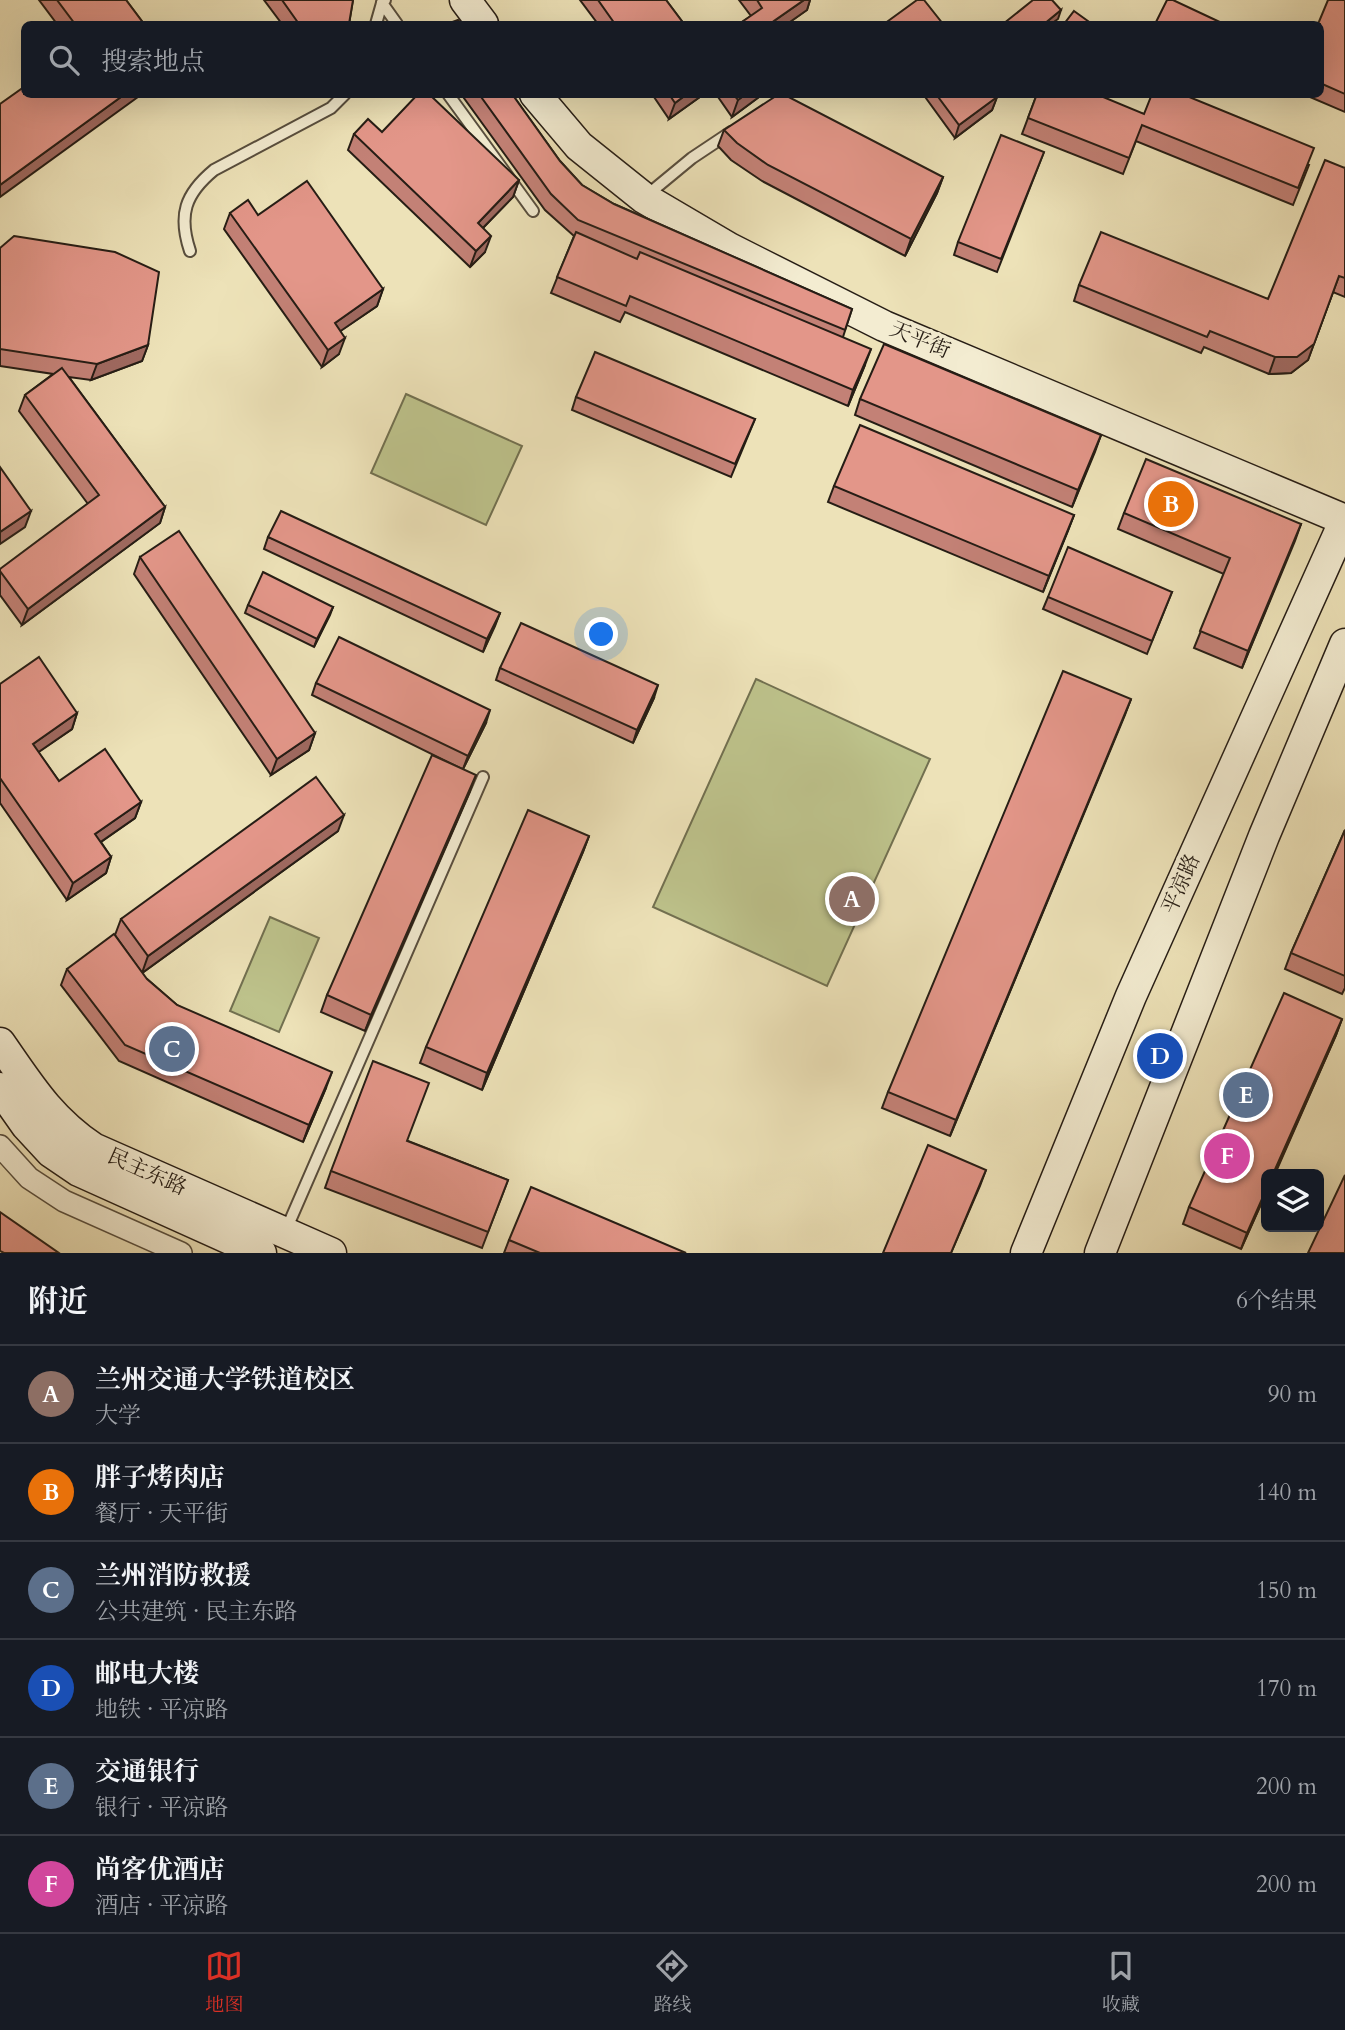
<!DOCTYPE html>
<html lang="zh">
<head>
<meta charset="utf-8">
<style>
	:root { --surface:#171b24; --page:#242831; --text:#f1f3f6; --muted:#9ea1a6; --line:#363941; --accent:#d93025 }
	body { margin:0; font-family:Cardo,"Noto Serif SC",serif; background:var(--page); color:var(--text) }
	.controls { position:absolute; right:21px; bottom:21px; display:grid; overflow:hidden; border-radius:10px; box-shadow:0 7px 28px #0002 }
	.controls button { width:63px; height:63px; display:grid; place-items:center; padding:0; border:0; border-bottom:2px solid var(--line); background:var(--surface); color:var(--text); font:35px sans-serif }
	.you { position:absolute; left:602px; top:635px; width:24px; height:24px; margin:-18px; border:5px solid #fff; border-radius:50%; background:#1a73e8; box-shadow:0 0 0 10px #1a73e833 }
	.badge { display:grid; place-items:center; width:46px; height:46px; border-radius:50%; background:var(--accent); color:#fff; font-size:23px; font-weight:700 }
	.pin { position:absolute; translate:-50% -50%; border:4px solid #fff; box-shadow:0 2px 7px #0006 }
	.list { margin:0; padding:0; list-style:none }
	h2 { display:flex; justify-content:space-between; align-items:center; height:91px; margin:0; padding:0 28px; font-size:30px }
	h2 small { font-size:23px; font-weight:400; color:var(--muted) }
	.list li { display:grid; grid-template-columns:46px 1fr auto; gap:21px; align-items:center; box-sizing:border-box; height:98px; padding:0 28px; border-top:2px solid var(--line) }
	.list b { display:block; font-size:26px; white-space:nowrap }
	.list p { margin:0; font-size:23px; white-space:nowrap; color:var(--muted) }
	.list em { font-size:23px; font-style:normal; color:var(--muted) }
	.icon { flex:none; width:38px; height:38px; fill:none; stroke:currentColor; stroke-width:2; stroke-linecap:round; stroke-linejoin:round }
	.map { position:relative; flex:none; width:1345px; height:1253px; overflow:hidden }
	.search { position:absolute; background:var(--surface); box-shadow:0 7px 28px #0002; left:21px; right:21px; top:21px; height:77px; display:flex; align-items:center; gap:18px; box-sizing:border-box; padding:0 24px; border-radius:10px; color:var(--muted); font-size:26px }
	.sheet { height:679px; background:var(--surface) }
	nav { display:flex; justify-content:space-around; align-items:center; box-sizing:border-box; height:98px; border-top:2px solid var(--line); background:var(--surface); font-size:19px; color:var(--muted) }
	nav a { display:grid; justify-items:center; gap:4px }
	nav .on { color:var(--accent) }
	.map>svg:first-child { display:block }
</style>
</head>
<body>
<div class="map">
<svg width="1345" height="1253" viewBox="0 0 1345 1253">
	<rect width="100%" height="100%" fill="#ede2b8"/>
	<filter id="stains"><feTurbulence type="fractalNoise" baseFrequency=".00286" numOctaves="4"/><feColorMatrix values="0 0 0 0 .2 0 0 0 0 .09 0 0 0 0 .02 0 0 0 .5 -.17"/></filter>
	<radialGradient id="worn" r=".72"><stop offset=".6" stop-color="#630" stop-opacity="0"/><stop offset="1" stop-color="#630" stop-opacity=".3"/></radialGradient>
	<g fill="#bdc28b" stroke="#727050" stroke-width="2">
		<path d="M 406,394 L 522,446 L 486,525 L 371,473 Z"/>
		<path d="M 756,679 L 930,759 L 827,986 L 653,907 Z"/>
		<path d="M 270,917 L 319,938 L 279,1032 L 230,1011 Z"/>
	</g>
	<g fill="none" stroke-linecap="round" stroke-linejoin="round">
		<defs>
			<g id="lane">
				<path d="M 385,0 L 382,3 L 397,24"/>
				<path d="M 376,24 L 382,3"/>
				<path d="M 448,94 L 533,211"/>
				<path d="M 646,196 L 692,158 L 731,132"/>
				<path d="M 190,251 C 178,215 185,194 214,170 L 331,108 L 345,94"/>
				<path d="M 286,1230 L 483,777"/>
			</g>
			<path id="street" d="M 0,1146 L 29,1178 L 64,1201 L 181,1253"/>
			<g id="secondary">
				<path d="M 465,0 L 483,24"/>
				<path d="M 535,94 L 579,146 L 644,198 L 729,248 L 884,326 L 1345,520"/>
				<path d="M 0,1043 C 30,1086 49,1118 93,1148 L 331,1253"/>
				<path d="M 0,1088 L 26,1125 L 51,1152 L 79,1171 L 261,1253"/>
				<path d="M 1026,1253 L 1131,996 L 1345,520"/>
				<path d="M 1100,1253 L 1264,836 L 1345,644"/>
			</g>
		</defs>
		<use href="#lane" stroke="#584e3e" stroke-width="14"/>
		<use href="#street" stroke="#584e3e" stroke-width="24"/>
		<use href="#secondary" stroke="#261d15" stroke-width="33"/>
		<use href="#lane" stroke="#f3ecd1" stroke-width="10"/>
		<use href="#street" stroke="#f3ecd1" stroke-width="21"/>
		<use href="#secondary" stroke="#f3ecd1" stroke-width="30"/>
	</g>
	<g fill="#c38176" stroke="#261d15" stroke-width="2">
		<path d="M 39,0 L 126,0 L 144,24 L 57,24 Z"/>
		<path d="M 264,0 L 353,0 L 349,24 L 282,24 Z"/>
		<path d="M 580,0 L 666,0 L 684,24 L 598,24 Z"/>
		<path d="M 739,0 L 810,0 L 807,10 L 787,24 L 739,24 L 751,16 Z"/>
		<path d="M 1345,0 L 1345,112 L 1303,94 L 1320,94 L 1320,24 Z"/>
		<path d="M 461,94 L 512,94 L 560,161 L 582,185 L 614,204 L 852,309 L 843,337 L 865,365 L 848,406 L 625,312 L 620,322 L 551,293 L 574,236 L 545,210 Z"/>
		<path d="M 652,94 L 704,94 L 669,119 Z"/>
		<path d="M 716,94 L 763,94 L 732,117 Z"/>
		<path d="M 923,94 L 994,94 L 997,97 L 992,110 L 955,138 Z"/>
		<path d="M 1037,94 L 1144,114 L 1309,165 L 1293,205 L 1136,141 L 1123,174 L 1022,134 Z"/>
		<path d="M 724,130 L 943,177 L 937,193 L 905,256 L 762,181 L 731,160 L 718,146 Z"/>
		<path d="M 382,132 L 519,180 L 513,197 L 483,228 L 485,252 L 470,267 L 348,150 L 354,134 Z"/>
		<path d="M 1044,152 L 997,272 L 954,255 L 958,242 Z"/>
		<path d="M 1345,168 L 1345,297 L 1333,292 L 1308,360 L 1291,373 L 1269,374 L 1204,347 L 1201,353 L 1074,301 L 1079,285 L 1268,299 Z"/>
		<path d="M 230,213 L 258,215 L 383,289 L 377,306 L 340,331 L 339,354 L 322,367 L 224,229 Z"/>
		<path d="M 0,248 L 148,345 L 142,361 L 91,380 L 69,377 L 165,507 L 160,523 L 22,625 L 0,595 L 0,571 L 88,504 L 19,411 L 25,395 L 53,374 L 0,366 Z"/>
		<path d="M 576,397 L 755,419 L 731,477 L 572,410 Z"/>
		<path d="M 860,399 L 1101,435 L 1072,507 L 855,415 Z"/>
		<path d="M 834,486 L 1074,515 L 1043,592 L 828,502 Z"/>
		<path d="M 1124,513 L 1301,524 L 1242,668 L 1194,648 L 1224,574 L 1118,529 Z"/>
		<path d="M 268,537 L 500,613 L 483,652 L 264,549 Z"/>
		<path d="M 140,557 L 315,733 L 309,750 L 271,775 L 134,574 Z"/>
		<path d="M 1172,592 L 1147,654 L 1043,609 L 1048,597 Z"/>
		<path d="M 248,605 L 333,607 L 314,647 L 245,613 Z"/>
		<path d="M 500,668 L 654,698 L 633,743 L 496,680 Z"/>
		<path d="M 316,683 L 486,723 L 463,769 L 470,791 L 365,1031 L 321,1012 L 327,995 L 462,769 L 312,695 Z"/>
		<path d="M 0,684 L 77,713 L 72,729 L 38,752 L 59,781 L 141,802 L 135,818 L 101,842 L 111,857 L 106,873 L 67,900 L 0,803 Z"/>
		<path d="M 1131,699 L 950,1136 L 882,1108 L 888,1092 Z"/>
		<path d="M 1345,830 L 1345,988 L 1342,994 L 1285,969 L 1291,953 Z"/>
		<path d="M 338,831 L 142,973 L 115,935 L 121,919 Z"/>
		<path d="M 589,836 L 583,852 L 482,1090 L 420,1063 L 426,1047 Z"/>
		<path d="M 67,969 L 147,979 L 177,1005 L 326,1088 L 303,1142 L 119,1061 L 61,985 Z"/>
		<path d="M 1342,1019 L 1336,1035 L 1241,1249 L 1183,1224 L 1189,1207 Z"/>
		<path d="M 408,1141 L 508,1180 L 482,1248 L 325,1188 L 331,1171 Z"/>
		<path d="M 509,1240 L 686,1253 L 504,1253 Z"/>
	</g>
	<g fill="#9f6960" stroke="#261d15" stroke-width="2">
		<path d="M 804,0 L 810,0 L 807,10 L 787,24 L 773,24 L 774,21 Z"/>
		<path d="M 1061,10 L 1058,19 L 1051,24 L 1044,24 Z"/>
		<path d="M 125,94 L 142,94 L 0,197 L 0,185 Z"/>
		<path d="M 687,94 L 704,94 L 669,119 L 675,103 Z"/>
		<path d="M 746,94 L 763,94 L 732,117 L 738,100 Z"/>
		<path d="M 997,97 L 992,110 L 955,138 L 959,125 Z"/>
		<path d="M 943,177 L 937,193 L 905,256 L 911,239 Z"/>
		<path d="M 519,180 L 513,197 L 472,239 L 478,223 Z"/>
		<path d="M 491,236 L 485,252 L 470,267 L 476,251 Z"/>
		<path d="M 1339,276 L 1308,360 L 1291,373 L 1269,374 L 1275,357 Z"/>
		<path d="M 383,289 L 377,306 L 329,339 L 335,323 Z"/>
		<path d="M 345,338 L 339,354 L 322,367 L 328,350 Z"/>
		<path d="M 148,345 L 142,361 L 91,380 L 97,364 Z"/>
		<path d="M 871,349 L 865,365 L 848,406 L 853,390 Z"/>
		<path d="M 1101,435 L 1095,452 L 1072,507 L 1078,490 Z"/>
		<path d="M 165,507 L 160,523 L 22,625 L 28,609 Z"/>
		<path d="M 31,511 L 25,527 L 0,544 L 0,532 Z"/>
		<path d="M 1074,515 L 1068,531 L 1043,592 L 1049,576 Z"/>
		<path d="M 1301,524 L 1295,541 L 1242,668 L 1248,651 Z"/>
		<path d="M 333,607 L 330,615 L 314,647 L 317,639 Z"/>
		<path d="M 500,613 L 495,626 L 483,652 L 487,639 Z"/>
		<path d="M 658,685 L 654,698 L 633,743 L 637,730 Z"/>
		<path d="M 1131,699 L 1125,715 L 950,1136 L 956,1120 Z"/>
		<path d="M 490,710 L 486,723 L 463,769 L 468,756 Z"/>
		<path d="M 77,713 L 72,729 L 27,760 L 33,744 Z"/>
		<path d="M 315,733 L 309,750 L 271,775 L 277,759 Z"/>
		<path d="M 476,775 L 470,791 L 365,1031 L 371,1015 Z"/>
		<path d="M 141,802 L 135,818 L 89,850 L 95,834 Z"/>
		<path d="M 344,815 L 338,831 L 142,973 L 148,956 Z"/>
		<path d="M 589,836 L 583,852 L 482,1090 L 487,1073 Z"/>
		<path d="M 111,857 L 106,873 L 67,900 L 73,883 Z"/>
		<path d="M 1342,1019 L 1336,1035 L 1275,1174 L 1273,1174 Z"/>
		<path d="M 332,1072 L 326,1088 L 303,1142 L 309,1125 Z"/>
		<path d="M 986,1170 L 980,1186 L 951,1253 Z"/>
		<path d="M 1266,1190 L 1266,1193 L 1241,1249 L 1247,1233 Z"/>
	</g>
	<g fill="#e39689" stroke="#261d15" stroke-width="2">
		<path d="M 57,0 L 126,0 L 144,24 L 75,24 Z"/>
		<path d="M 282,0 L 353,0 L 349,24 L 299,24 Z"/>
		<path d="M 598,0 L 666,0 L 684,24 L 615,24 Z"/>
		<path d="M 757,0 L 804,0 L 774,21 L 777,24 L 739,24 L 762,8 Z"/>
		<path d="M 917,0 L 924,0 L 943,24 L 884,24 Z"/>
		<path d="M 1033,0 L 1052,0 L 1061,10 L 1044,24 L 1003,24 Z"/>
		<path d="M 1167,0 L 1173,0 L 1224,24 L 1155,24 Z"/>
		<path d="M 1328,0 L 1345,0 L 1345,94 L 1320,83 L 1320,24 L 1318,24 Z"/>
		<path d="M 1074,11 L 1092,24 L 1064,24 Z"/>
		<path d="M 458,20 L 462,24 L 447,24 Z"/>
		<path d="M 24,87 L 24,94 L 125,94 L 0,185 L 0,104 Z"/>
		<path d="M 418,94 L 429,94 L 519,180 L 478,223 L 491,236 L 476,251 L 354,134 L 368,119 L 382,132 Z"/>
		<path d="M 479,94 L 512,94 L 560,161 L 582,185 L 614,204 L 852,309 L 845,330 L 578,220 L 551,194 Z"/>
		<path d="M 669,94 L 687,94 L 675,103 Z"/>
		<path d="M 733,94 L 746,94 L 738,100 Z"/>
		<path d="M 779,94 L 783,94 L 943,177 L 911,239 L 768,165 L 737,143 L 724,130 Z"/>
		<path d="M 936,94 L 994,94 L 997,97 L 959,125 Z"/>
		<path d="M 1037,94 L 1096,94 L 1144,114 L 1152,94 L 1182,94 L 1314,148 L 1298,188 L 1142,125 L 1129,158 L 1028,118 Z"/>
		<path d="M 1001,135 L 1044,152 L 1001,259 L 958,242 Z"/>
		<path d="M 1325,160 L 1345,168 L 1345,278 L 1339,276 L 1314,344 L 1297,357 L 1275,357 L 1210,331 L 1207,337 L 1079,285 L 1101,232 L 1268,299 Z"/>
		<path d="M 307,181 L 383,289 L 335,323 L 345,338 L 328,350 L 230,213 L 248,200 L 258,215 Z"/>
		<path d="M 576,232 L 637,259 L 640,252 L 871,349 L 853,390 L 630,296 L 626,306 L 557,277 Z"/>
		<path d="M 14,236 L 115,252 L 159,272 L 148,345 L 97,364 L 0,349 L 0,248 Z"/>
		<path d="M 884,344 L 1101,435 L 1078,490 L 860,399 Z"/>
		<path d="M 595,352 L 755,419 L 735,464 L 576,397 Z"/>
		<path d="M 62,368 L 165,507 L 28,609 L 0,571 L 0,569 L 99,495 L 25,395 Z"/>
		<path d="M 860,425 L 1074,515 L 1049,576 L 834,486 Z"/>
		<path d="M 1146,459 L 1301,524 L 1248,651 L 1200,631 L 1230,558 L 1124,513 Z"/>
		<path d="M 0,467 L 31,511 L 0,532 Z"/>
		<path d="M 281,511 L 500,613 L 487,639 L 268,537 Z"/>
		<path d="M 179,531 L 315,733 L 277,759 L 140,557 Z"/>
		<path d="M 1068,547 L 1172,592 L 1152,641 L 1048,597 Z"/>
		<path d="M 263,572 L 333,607 L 317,639 L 248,605 Z"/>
		<path d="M 521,623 L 658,685 L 637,730 L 500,668 Z"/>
		<path d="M 339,637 L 490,710 L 468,756 L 316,683 Z"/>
		<path d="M 39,657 L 77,713 L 33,744 L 59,781 L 105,749 L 141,802 L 95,834 L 111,857 L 73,883 L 0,778 L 0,684 Z"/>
		<path d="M 1063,671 L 1131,699 L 956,1120 L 888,1092 Z"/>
		<path d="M 432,755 L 476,775 L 371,1015 L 327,995 Z"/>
		<path d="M 316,777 L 344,815 L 148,956 L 121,919 Z"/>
		<path d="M 528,810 L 589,836 L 487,1073 L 426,1047 Z"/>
		<path d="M 1345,830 L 1345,976 L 1291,953 Z"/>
		<path d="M 114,934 L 147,979 L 177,1005 L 332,1072 L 309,1125 L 125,1045 L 67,969 Z"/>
		<path d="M 1284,993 L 1342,1019 L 1273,1174 L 1266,1174 L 1266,1190 L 1247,1233 L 1189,1207 Z"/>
		<path d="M 373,1061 L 429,1083 L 407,1141 L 508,1180 L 488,1232 L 331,1171 Z"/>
		<path d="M 928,1145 L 986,1170 L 951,1253 L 883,1253 Z"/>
		<path d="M 1345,1175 L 1345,1253 L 1308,1253 Z"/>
		<path d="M 531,1187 L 686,1253 L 540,1253 L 509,1240 Z"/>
		<path d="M 0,1212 L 59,1253 L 4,1253 L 0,1251 Z"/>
	</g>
	<g text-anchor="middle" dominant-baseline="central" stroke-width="7" stroke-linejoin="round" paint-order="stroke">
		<g font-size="21" fill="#261d15" stroke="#f3ecd1">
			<text transform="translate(920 340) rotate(23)">天平街</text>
			<text transform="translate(1181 884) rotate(-66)">平凉路</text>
			<text transform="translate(147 1172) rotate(24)">民主东路</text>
		</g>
	</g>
	<rect width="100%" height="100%" filter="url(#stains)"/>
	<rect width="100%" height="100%" fill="url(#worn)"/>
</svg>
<div class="controls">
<button><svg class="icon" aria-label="layers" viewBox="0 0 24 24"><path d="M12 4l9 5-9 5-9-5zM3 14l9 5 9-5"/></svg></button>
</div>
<div class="you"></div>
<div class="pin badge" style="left:852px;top:899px;background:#8d6e63">A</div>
<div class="pin badge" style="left:1171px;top:504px;background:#e8710a">B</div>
<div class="pin badge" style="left:172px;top:1049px;background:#5c6f8a">C</div>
<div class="pin badge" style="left:1160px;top:1056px;background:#1a4fb4">D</div>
<div class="pin badge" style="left:1246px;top:1095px;background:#5c6f8a">E</div>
<div class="pin badge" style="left:1227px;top:1156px;background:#d1479c">F</div>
<div class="search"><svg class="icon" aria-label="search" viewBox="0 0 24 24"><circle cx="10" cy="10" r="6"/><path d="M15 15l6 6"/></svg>搜索地点</div>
</div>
<section class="sheet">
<h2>附近<small>6个结果</small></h2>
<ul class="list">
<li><span class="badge" style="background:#8d6e63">A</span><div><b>兰州交通大学铁道校区</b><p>大学</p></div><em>90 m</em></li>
<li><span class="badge" style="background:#e8710a">B</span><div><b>胖子烤肉店</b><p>餐厅 · 天平街</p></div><em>140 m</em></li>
<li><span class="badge" style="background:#5c6f8a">C</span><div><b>兰州消防救援</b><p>公共建筑 · 民主东路</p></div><em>150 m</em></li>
<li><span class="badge" style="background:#1a4fb4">D</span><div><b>邮电大楼</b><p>地铁 · 平凉路</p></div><em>170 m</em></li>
<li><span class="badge" style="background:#5c6f8a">E</span><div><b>交通银行</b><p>银行 · 平凉路</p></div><em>200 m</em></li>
<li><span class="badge" style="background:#d1479c">F</span><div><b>尚客优酒店</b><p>酒店 · 平凉路</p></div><em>200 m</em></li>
</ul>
</section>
<nav>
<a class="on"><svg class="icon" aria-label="map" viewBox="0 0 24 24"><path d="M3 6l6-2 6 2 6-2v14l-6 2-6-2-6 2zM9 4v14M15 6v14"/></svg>地图</a>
<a><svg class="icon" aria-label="directions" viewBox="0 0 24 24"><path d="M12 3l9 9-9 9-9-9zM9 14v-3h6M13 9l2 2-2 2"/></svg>路线</a>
<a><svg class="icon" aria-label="saved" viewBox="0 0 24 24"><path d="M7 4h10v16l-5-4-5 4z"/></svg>收藏</a>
</nav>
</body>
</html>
